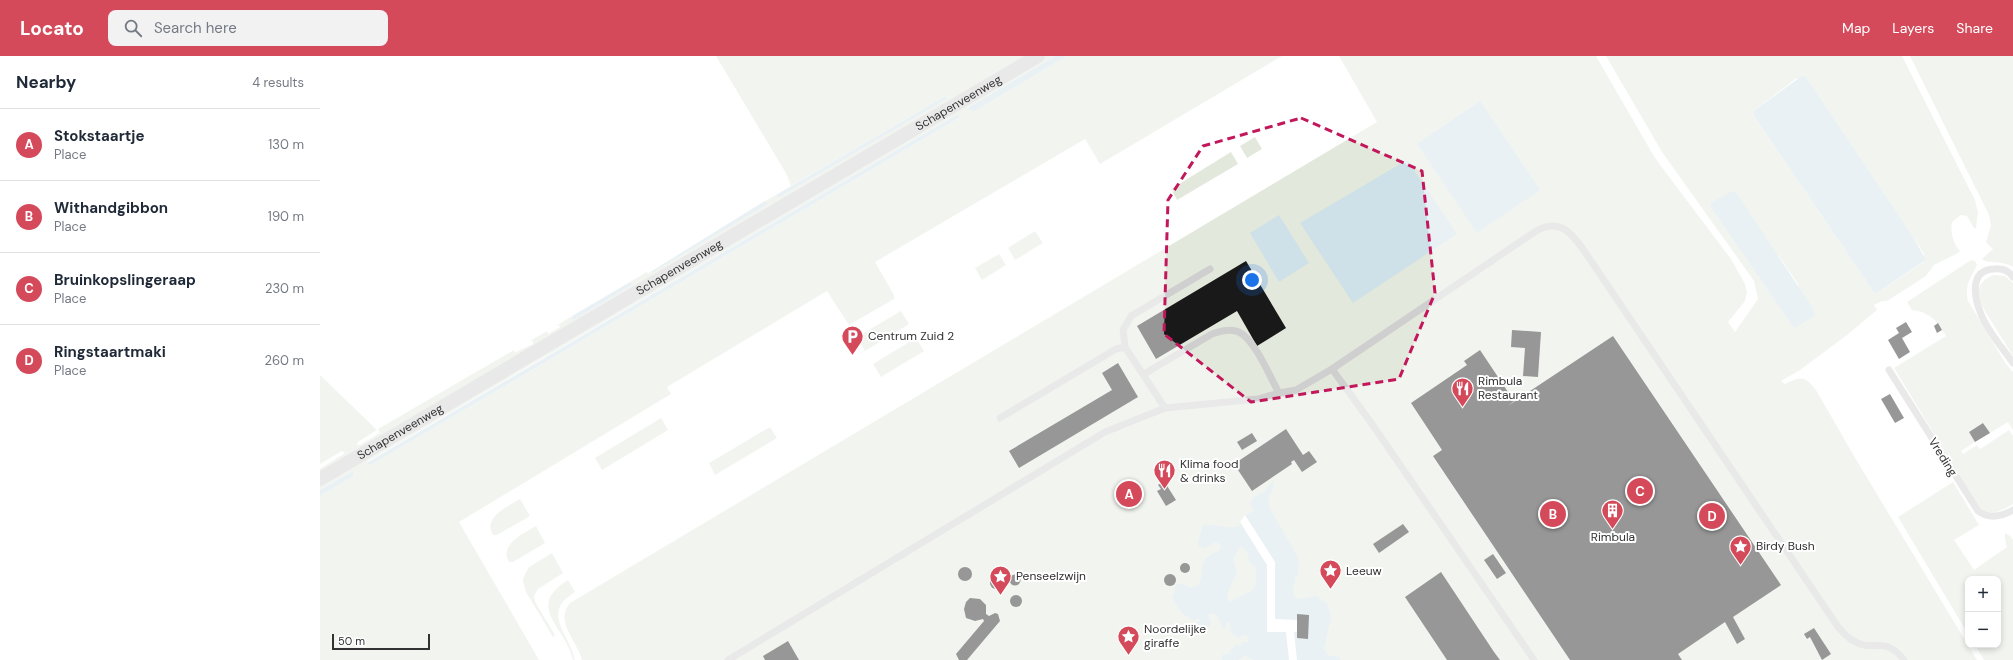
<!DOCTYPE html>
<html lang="en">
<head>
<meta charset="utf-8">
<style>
	:root { --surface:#fff; --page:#f2f2f3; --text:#1f2937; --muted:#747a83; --line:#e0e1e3; --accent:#d44a5a }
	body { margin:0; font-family:"DM Sans",sans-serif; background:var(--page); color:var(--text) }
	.controls { position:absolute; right:12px; bottom:12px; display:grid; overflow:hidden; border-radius:8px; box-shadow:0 2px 6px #0003 }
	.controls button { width:36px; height:36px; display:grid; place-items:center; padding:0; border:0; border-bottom:1px solid var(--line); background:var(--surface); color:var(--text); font:20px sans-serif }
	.scale { position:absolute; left:12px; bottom:10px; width:98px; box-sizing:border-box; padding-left:4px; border:2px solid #323232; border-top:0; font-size:11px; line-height:14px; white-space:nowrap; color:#323232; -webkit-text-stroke:3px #fff; paint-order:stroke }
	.you { position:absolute; left:932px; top:224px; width:14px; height:14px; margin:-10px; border:3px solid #fff; border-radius:50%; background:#1a73e8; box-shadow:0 0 0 6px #1a73e833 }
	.badge { display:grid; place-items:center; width:26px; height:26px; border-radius:50%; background:var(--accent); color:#fff; font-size:13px; font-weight:700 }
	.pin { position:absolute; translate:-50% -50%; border:2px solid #fff; box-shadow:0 1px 4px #0006 }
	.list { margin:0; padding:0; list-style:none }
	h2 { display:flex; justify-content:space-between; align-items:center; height:52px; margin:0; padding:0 16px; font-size:17px }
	h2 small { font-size:13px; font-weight:400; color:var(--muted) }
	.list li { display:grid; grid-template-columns:26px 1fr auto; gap:12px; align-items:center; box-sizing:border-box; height:72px; padding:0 16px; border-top:1px solid var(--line) }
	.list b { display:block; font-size:15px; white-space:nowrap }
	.list p { margin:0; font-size:13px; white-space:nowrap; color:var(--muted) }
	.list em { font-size:13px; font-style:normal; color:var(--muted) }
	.icon { flex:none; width:22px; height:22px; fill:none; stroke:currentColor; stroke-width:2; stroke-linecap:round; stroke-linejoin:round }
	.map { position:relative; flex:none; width:1693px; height:604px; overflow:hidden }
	header { display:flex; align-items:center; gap:24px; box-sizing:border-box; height:56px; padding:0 20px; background:var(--accent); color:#fff }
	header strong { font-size:19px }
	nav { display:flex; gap:22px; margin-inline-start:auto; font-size:14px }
	.search { width:280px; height:36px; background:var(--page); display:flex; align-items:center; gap:10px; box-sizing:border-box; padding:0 14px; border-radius:8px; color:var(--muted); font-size:15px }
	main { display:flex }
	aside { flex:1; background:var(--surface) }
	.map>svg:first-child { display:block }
</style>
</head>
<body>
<header>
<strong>Locato</strong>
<div class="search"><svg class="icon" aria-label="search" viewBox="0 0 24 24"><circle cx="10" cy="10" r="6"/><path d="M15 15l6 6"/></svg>Search here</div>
<nav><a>Map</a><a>Layers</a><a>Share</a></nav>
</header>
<main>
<aside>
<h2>Nearby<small>4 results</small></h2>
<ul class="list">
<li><span class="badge">A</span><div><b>Stokstaartje</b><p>Place</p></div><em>130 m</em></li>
<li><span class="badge">B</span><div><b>Withandgibbon</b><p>Place</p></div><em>190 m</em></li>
<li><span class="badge">C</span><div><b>Bruinkopslingeraap</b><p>Place</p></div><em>230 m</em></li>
<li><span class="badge">D</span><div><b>Ringstaartmaki</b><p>Place</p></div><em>260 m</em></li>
</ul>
</aside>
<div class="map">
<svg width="1693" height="604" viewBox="0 0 1693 604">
	<rect width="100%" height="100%" fill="#fff"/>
	<g fill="#e3e8dc" fill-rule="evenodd">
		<path d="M 396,0 L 711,0 L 0,420 L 0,413 L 25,397 L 22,395 L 0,408 L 0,319 L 57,374 L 38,386 L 37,389 L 40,389 L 60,377 L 58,373 L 194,294 L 194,297 L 213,288 L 213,285 L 210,285 L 227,275 L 228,278 L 240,271 L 239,269 L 236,270 L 252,260 L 251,262 L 256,263 L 312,229 L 312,227 L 310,226 L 328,215 L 327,217 L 329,218 L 447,148 L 445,145 L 456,139 L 460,141 L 628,41 L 627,39 L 471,130 L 467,119 Z"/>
		<path d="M 724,0 L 735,0 L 649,51 L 655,55 L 747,0 L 962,0 L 780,108 L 765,83 L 555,206 L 574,239 L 574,243 L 529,269 L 507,235 L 347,331 L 351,338 L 139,466 L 219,604 L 0,604 L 0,440 L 34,420 L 34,418 L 31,416 L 0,434 L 0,428 ZM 636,59 L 639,62 L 51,409 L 47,408 L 48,405 Z"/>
		<path d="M 1019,0 L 1276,0 L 1335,102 L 1411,203 L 1425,228 L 1427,237 L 1425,245 L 1408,266 L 1415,276 L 1438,243 L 1434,225 L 1342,96 L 1286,0 L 1582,0 L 1655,144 L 1658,156 L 1656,172 L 1654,172 L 1647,160 L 1641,159 L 1632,166 C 1630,176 1633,187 1640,195 L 1638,197 L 1614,209 L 1606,220 L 1567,245 L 1562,245 L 1554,249 L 1557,254 L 1527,279 L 1480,314 L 1461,325 L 1465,328 C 1481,320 1485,320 1496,334 L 1534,400 L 1657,604 L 262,604 C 258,586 234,565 250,547 L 1057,66 ZM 1477,22 L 1593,181 L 1604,198 L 1604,206 L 1555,238 L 1434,60 L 1433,56 L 1435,54 ZM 1458,199 L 1478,228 L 1474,272 L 1445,227 Z"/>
		<path d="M 1590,0 L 1693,0 L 1693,211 C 1682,204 1667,208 1662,203 L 1673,193 L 1666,186 L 1671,169 L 1669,159 Z"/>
		<path d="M 935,81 L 942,93 L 927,102 L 920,90 Z"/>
		<path d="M 911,96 L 918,108 L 857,144 L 851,133 Z"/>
		<path d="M 715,175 L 723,187 L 695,204 L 688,192 Z"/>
		<path d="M 679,198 L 686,209 L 662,224 L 655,212 Z"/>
		<path d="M 1651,204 L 1655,205 L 1657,209 C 1651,222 1644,229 1648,245 L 1686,308 L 1693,316 L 1693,374 L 1688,366 L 1670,377 L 1663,367 L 1649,376 L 1655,386 L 1641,395 L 1643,398 L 1657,389 L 1660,393 L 1689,374 L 1693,380 L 1693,448 C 1681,455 1672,461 1659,452 L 1574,312 L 1626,280 C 1617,265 1610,256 1592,254 L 1587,246 Z"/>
		<path d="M 1673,219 L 1685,220 L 1693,227 L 1693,300 C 1686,289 1680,279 1673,268 C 1663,251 1646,231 1673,219 Z"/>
		<path d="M 581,255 L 589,268 L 545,295 L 537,281 Z"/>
		<path d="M 596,282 L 604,295 L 561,321 L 553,308 Z"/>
		<path d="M 341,362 L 348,374 L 282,414 L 275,402 Z"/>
		<path d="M 450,371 L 457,382 L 395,419 L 389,407 Z"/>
		<path d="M 1633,426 L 1659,469 L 1634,484 L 1654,514 L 1687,491 L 1685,484 L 1685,477 L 1690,480 L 1693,484 L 1693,604 L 1664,604 L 1655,589 L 1678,589 L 1678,523 L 1648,523 L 1648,578 L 1578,461 Z"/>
		<path d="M 200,443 L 210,460 L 177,479 L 173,479 C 162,462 188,450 200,443 Z"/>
		<path d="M 216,470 L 225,487 L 193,506 L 189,506 C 179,488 203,478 216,470 Z"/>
		<path d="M 232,497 L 243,517 L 218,533 L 214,540 L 215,546 L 235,579 L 233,581 L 206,536 L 203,525 L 204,520 L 209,511 Z"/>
		<path d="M 248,524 L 255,536 C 220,557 250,578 255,604 L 253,604 C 247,572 204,551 248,524 Z"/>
	</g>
	<g fill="#cee0e8" fill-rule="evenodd">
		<path d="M 735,0 L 747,0 L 655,55 L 649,54 L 649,51 Z"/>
		<path d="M 1482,20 L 1485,20 L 1593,181 L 1606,204 L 1555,238 L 1434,60 L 1433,56 L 1435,54 Z"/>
		<path d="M 627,39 L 627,42 L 613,51 L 460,141 L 457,141 L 456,139 Z"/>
		<path d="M 1160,45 L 1220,134 L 1157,177 L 1097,88 Z"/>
		<path d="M 636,59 L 639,59 L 639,62 L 51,409 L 47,408 L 48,406 Z"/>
		<path d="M 1087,104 L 1137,178 L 1033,247 L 980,167 Z"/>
		<path d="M 1415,135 L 1492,251 L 1495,260 L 1474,272 L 1391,151 L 1391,147 L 1410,136 Z"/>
		<path d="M 445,145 L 448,148 L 333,216 L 327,218 Z"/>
		<path d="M 959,159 L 989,207 L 959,226 L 930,177 Z"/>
		<path d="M 310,226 L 312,227 L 312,229 L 256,263 L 252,263 L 252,260 Z"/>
		<path d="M 31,416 L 33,416 L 34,420 L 0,440 L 0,434 Z"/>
		<path d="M 953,424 C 956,433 946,439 949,451 L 976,498 L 979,505 L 978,519 L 974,521 L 976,526 L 973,529 L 974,541 L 980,543 L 996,540 L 1007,547 L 1011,561 L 1004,593 L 1008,599 L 1019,601 L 1020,604 L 935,604 L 929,602 L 926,599 L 918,604 L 902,604 L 902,599 L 911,597 L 910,594 L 917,588 L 920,591 L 922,586 L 928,586 L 929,580 L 923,579 L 919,582 L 911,577 L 910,567 L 908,565 L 904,574 L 897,559 L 893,557 L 888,559 L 891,567 L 889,571 C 883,572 880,571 876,566 L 880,566 L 880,563 L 877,562 L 874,565 L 862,557 L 852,541 L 855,536 L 855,530 L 861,527 L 871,532 L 879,529 C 886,507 876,505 900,494 L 901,489 L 896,486 L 885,492 L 879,491 L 878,486 L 883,469 C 897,467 906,474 920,470 L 920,466 L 925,459 L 934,455 L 930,447 L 933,442 L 945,435 ZM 922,491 L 927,496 L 930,507 L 936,511 L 936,525 L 933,534 L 909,546 L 907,538 L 917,516 L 913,504 L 919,492 Z"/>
	</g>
	<path fill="#fff" d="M 925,459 L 955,506 L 955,563 L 977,564 L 977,576 L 974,576 L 977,604 L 969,604 L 966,576 L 947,576 L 947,509 L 920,466 Z"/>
	<g fill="#191919">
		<path d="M 926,205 L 966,272 L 937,290 L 917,255 L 836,303 L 817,270 Z"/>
		<path d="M 1586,266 L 1592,276 L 1582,282 L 1590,296 L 1579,303 L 1568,284 L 1579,277 L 1576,272 Z"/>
		<path d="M 1618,267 L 1622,274 L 1617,277 L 1614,270 Z"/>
		<path d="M 1192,274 L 1221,276 L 1218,321 L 1203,320 L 1205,292 L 1191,291 Z"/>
		<path d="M 1293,280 L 1461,529 L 1413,561 L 1425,583 L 1417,588 L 1405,566 L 1358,598 L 1362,604 L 1250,604 L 1113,400 L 1122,394 L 1091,347 L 1147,309 L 1144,305 L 1160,294 L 1194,345 L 1189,349 Z"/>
		<path d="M 798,307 L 818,341 L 699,412 L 689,395 L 792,334 L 782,317 Z"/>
		<path d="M 1570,338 L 1584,362 L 1575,367 L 1561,343 Z"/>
		<path d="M 1663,367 L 1670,377 L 1655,386 L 1649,376 Z"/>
		<path d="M 966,373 L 983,399 L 989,395 L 997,406 L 982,416 L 974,404 L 971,406 L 972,408 L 932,435 L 914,408 Z"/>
		<path d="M 932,377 L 937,385 L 922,394 L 917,386 Z"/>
		<path d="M 844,425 L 856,444 L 846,450 L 837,435 L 841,433 L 838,429 Z"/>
		<path d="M 1083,468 L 1089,476 L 1059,497 L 1053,488 Z"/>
		<path d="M 1173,498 L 1186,517 L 1177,523 L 1164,504 Z"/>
		<circle cx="865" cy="512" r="5"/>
		<circle cx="645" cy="518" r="7"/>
		<path d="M 1121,516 L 1174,596 L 1180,604 L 1127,604 L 1085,541 Z"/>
		<circle cx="850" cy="524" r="6"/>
		<circle cx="695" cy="524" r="5.5"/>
		<circle cx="676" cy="527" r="6"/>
		<circle cx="696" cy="545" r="6"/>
		<path d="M 650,542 L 660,543 L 666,549 L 666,558 L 669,560 L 675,557 L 678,558 L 680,565 L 647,604 L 639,604 L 636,598 L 664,565 L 663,563 L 655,565 L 646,562 L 644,553 L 646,546 Z"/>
		<path d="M 977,558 L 989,559 L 988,583 L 977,582 Z"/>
		<path d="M 1494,572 L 1511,598 L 1502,604 L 1490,581 L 1487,583 L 1484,578 Z"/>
		<path d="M 468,585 L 479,604 L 445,604 L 443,600 Z"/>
	</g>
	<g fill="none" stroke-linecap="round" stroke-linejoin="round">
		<g stroke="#cfcfcf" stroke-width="7">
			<path d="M 1693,221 C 1689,215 1682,212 1674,213 C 1649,214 1654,241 1661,258 C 1666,273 1684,294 1693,307"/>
			<path d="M 805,291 L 803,274 L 811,260 L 890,213"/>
			<path d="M 1012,313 L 1216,175 C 1240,162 1251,176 1265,196 L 1518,571 C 1523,576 1527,581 1532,584 C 1554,598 1563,578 1584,604"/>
			<path d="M 1569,314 L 1658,455 C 1669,463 1681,461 1693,454"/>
			<path d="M 824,318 L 892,278 C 900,275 910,272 919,276 C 935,284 950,321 959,337 L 976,334 L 1012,313 L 1052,368 L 1214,604"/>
			<path d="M 680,362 L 796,293 L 805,291 L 845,352 L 938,343 L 959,337"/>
			<path d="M 408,604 L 785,376 L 845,352"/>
		</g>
		<path stroke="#cfcfcf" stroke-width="14" id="s1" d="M 0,423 L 718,0"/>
	</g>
	<path d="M0 0H1693V604H0ZM 981,62 L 1102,115 L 1115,237 L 1079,323 L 931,346 L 844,278 L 848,144 L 883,90 Z" fill="#fff" fill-opacity=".55" fill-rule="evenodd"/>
	<path fill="none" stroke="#c2185b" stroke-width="3" stroke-dasharray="8 5" stroke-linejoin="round" d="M 981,62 L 1102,115 L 1115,237 L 1079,323 L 931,346 L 844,278 L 848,144 L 883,90 Z"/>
	<defs>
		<symbol id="parking-pin" viewBox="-11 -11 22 30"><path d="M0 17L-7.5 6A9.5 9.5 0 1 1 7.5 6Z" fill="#d44a5a" stroke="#fff"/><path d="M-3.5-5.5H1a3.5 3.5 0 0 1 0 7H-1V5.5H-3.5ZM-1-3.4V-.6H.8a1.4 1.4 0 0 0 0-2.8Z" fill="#fff"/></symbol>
		<symbol id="restaurant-pin" viewBox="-11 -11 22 30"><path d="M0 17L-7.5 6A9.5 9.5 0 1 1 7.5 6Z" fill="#d44a5a" stroke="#fff"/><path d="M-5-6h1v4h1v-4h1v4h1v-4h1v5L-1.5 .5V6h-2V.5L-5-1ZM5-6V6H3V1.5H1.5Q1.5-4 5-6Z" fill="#fff"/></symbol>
		<symbol id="building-pin" viewBox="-11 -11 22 30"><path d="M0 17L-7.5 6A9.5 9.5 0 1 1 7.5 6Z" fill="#d44a5a" stroke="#fff"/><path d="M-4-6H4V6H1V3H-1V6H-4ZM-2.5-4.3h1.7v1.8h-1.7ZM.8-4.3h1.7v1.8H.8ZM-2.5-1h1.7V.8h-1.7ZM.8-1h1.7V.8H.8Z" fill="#fff"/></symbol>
		<symbol id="sight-pin" viewBox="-11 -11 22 30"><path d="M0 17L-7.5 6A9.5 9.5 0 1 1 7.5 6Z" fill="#d44a5a" stroke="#fff"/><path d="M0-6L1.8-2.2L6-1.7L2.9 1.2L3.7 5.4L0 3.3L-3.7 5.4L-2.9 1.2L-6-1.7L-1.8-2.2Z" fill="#fff"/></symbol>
	</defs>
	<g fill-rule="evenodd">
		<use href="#parking-pin" x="520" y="268" width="25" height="34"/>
		<use href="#restaurant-pin" x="1130" y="320" width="25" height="34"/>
		<use href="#restaurant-pin" x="832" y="402" width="25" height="34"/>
		<use href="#building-pin" x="1280" y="442" width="25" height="34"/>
		<use href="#sight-pin" x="1408" y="478" width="25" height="34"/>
		<use href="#sight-pin" x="998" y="502" width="25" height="34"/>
		<use href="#sight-pin" x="668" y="508" width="25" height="34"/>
		<use href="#sight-pin" x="796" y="568" width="25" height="34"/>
	</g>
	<g text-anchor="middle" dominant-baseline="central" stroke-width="4" stroke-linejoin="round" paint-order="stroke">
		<g font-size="12" fill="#323232" stroke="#fff">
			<text stroke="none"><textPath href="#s1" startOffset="741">Schapenveenweg</textPath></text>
			<text stroke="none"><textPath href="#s1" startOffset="417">Schapenveenweg</textPath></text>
			<text stroke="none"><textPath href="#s1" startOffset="93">Schapenveenweg</textPath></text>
			<text transform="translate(1623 401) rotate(58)">Vreding</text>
		</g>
		<g font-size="12" fill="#323232" stroke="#fff" text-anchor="start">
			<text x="548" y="280">Centrum Zuid 2</text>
			<text x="1158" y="325">Rimbula<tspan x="1158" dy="14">Restaurant</tspan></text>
			<text x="860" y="408">Klima food<tspan x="860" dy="14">&amp; drinks</tspan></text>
			<text x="1293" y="481" text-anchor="middle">Rimbula</text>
			<text x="1436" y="490">Birdy Bush</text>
			<text x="1026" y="515">Leeuw</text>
			<text x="696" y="520">Penseelzwijn</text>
			<text x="824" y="573">Noordelijke<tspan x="824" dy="14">giraffe</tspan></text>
		</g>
	</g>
</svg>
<div class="controls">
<button>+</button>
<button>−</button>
</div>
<div class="scale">50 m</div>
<div class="you"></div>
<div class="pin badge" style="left:809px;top:438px">A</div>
<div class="pin badge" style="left:1233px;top:458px">B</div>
<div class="pin badge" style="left:1320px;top:435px">C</div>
<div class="pin badge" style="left:1392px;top:460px">D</div>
</div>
</main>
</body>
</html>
